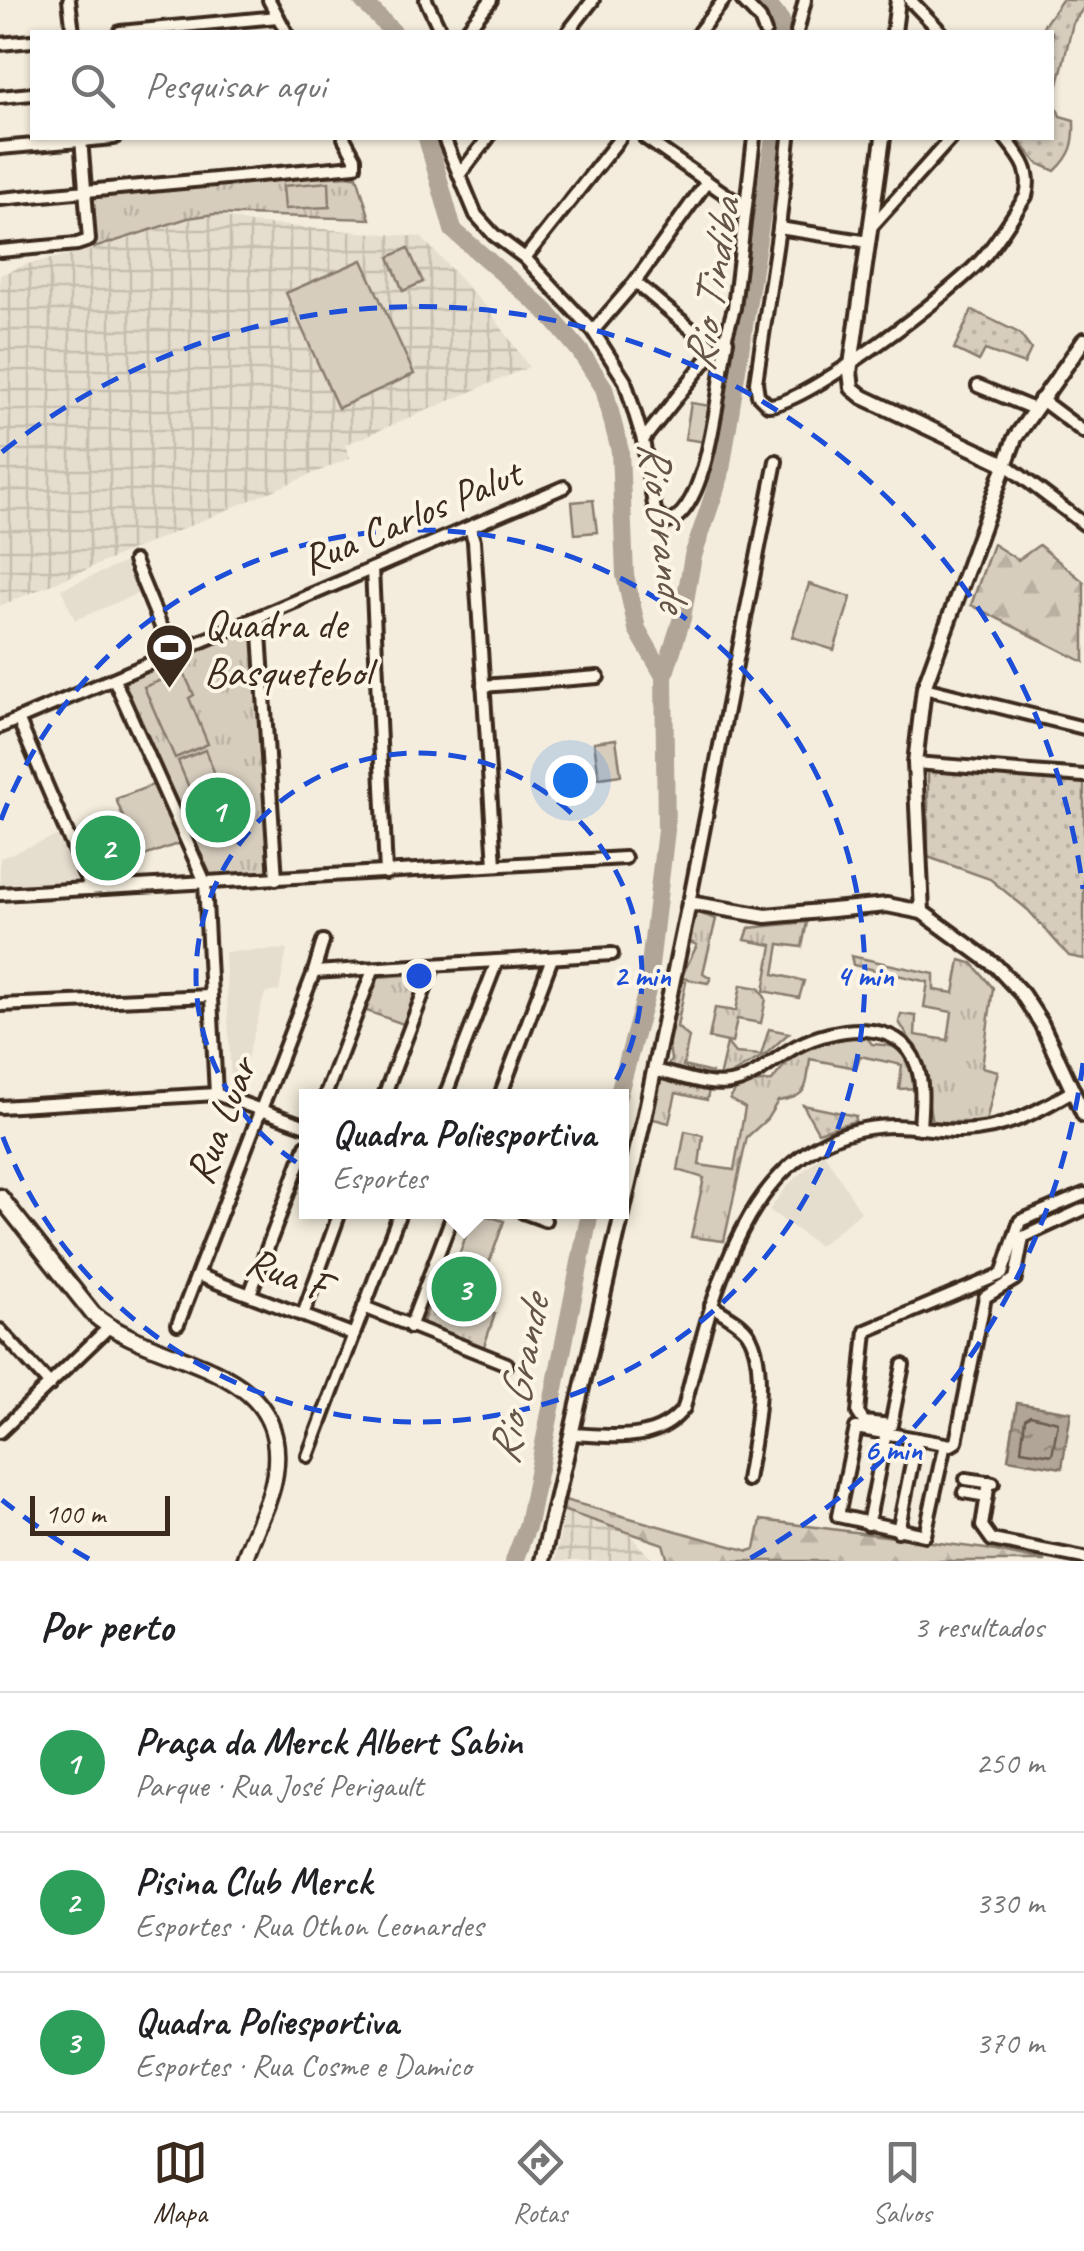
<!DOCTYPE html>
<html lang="pt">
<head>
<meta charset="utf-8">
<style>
	:root { --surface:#fff; --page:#f2f2f2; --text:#202124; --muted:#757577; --line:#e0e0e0; --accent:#3b2a1e }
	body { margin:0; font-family:Caveat,sans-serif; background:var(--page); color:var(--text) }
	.scale { position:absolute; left:30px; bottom:25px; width:140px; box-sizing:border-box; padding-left:10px; border:5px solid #3b2a1e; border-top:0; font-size:28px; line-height:35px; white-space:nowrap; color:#3b2a1e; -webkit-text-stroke:8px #fcf5e5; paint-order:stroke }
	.you { position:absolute; left:570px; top:780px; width:35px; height:35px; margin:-25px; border:8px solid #fff; border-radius:50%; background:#1a73e8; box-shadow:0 0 0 15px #1a73e833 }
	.badge { display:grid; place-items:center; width:65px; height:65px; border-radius:50%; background:var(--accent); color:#fff; font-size:32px; font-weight:700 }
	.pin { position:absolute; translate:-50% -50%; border:5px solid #fff; box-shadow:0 2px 10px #0006 }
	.popup { position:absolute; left:299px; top:1089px; width:330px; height:130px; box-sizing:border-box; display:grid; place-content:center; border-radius:0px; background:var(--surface); filter:drop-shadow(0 2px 8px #0005); font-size:32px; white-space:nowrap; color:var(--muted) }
	.popup b { font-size:38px; color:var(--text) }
	.popup::after { content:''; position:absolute; left:50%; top:100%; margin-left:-20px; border:20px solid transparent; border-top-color:var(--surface) }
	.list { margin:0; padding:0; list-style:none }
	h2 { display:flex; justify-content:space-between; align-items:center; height:130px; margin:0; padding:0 40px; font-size:42px }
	h2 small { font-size:32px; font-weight:400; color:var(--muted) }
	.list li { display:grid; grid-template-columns:65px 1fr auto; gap:30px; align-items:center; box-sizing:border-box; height:140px; padding:0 40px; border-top:2px solid var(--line) }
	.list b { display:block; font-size:38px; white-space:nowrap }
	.list p { margin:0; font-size:32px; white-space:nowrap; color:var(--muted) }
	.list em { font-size:32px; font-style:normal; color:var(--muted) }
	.icon { flex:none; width:55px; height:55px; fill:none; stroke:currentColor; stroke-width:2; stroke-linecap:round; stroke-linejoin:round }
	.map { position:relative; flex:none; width:1084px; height:1561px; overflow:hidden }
	.search { position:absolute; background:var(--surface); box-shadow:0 2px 8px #0004; left:30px; right:30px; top:30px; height:110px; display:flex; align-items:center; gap:25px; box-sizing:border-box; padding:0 35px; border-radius:0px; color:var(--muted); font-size:38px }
	.sheet { height:550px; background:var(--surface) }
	nav { display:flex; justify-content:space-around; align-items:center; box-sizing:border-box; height:140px; border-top:2px solid var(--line); background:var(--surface); font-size:28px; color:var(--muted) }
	nav a { display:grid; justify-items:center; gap:5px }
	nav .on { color:var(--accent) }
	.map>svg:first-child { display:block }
</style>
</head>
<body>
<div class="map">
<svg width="1084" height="1561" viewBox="0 0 1084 1561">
	<defs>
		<pattern id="industrial-grid" width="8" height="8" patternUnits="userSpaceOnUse" patternTransform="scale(2.5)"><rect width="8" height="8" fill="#e5ddce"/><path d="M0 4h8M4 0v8" fill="none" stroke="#c5beb0"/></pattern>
		<pattern id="grass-dots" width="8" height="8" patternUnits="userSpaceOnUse" patternTransform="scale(2.5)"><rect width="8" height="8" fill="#d6cdbd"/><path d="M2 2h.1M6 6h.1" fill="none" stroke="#b9b0a2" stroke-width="1.8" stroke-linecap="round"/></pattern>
		<pattern id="forest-firs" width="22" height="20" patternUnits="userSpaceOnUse" patternTransform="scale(2.5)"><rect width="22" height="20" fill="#d6cdbd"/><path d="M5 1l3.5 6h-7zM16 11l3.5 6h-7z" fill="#b9b0a2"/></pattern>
		<pattern id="park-tufts" width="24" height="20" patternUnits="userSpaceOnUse" patternTransform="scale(2.5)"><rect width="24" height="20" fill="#d6cdbd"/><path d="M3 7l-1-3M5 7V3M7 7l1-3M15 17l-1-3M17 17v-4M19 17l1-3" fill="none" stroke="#b9b0a2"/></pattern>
		<pattern id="water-ripples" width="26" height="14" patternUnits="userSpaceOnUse" patternTransform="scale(2.5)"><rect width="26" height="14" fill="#b0a596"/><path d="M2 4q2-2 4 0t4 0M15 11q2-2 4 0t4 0" fill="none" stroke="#90877a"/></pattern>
	</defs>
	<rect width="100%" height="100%" fill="#f4eddd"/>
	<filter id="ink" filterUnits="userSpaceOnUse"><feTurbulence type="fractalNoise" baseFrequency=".01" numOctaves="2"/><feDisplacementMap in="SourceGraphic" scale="20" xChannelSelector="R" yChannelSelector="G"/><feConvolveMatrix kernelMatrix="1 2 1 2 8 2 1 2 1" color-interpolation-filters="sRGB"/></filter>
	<g filter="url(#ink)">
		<g fill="#e5ddce">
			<path d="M 126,562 L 139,593 L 75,620 L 61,589 Z"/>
			<path d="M 62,834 L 79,876 L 70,883 L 0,886 L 0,858 Z"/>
			<path d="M 287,949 L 279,991 L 265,993 L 240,1084 L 231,1082 L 225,952 Z"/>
			<path d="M 824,1153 L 861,1212 L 819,1246 L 769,1210 L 788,1185 Z"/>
		</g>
		<g fill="url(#industrial-grid)">
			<path d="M 209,213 L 251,223 L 421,237 L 490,311 L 529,367 L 345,445 L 350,458 L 0,606 L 0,275 L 28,264 L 97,249 Z"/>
			<path d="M 566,1505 L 621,1525 L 653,1561 L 555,1561 Z"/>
		</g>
		<g fill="url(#grass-dots)" stroke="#887c6e" stroke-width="2.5">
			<path d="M 1062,0 L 1084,0 L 1084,7 L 1073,23 L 1054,101 L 1060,116 L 1074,120 C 1075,143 1072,155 1055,171 L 1037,163 L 1017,138 L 1052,138 L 1052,32 L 1039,32 Z"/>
			<path d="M 972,310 L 1019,333 L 1031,349 L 1024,364 L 985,350 L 979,361 L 954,349 Z"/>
			<path d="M 928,767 L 1084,778 L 1084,959 L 1069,956 L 1028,910 L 990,879 L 928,857 Z"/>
			<path d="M 803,1105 L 856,1116 L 855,1121 L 818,1132 Z"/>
		</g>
		<g fill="url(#forest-firs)" stroke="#887c6e" stroke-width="2.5">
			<path d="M 993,544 L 1018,560 L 1039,545 L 1084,582 L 1084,662 L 971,605 Z"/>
			<path d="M 561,1499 L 749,1551 L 755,1549 L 761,1520 L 986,1549 L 1045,1561 L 668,1561 L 663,1544 L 559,1509 Z"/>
		</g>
		<g fill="url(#park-tufts)" stroke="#887c6e" stroke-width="2.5">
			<path d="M 357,176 L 370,219 L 215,214 L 188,218 L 94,248 L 92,197 L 290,178 Z"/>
			<path d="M 255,621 L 268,872 L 200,878 L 115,680 Z"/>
			<path d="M 693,911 L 716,919 L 703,973 L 711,978 L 708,983 L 681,978 L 697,945 L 688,941 Z"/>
			<path d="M 807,922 L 802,947 L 779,944 L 774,974 L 804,981 L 799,998 L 764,991 L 772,945 L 745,940 L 749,928 Z"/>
			<path d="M 851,956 L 934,974 L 934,990 L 954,993 L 960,960 L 972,963 L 993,988 L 982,1067 L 998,1071 L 986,1122 L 932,1122 L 920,1056 L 899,1022 L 901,1014 L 916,1016 L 915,1035 L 948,1040 L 952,1012 L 924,1007 L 928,982 L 853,965 Z"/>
			<path d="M 421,974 L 424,979 L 406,1025 L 364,1010 L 377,977 Z"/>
			<path d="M 680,981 L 686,982 L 677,1027 L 689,1037 L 683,1066 L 712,1073 L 707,1100 L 676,1093 L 669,1123 L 650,1118 L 658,1084 L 671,1060 L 668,1039 Z"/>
			<path d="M 741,985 L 759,988 L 766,999 L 761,1023 L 737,1019 L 732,1043 L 709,1038 L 715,1008 L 736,1011 Z"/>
			<path d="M 769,1029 L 789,1033 L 766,1054 L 718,1082 L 727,1043 L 735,1053 L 761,1055 Z"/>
			<path d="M 865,1035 L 872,1044 C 911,1046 909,1053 920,1088 L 899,1089 L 902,1065 L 860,1056 L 856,1068 L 810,1059 C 806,1087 809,1097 778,1101 L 767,1119 L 747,1137 L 724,1241 L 691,1237 L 704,1178 L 678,1170 L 685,1131 L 703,1135 L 699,1165 L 734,1170 L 745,1108 L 730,1099 L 739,1084 L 772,1081 C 802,1040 817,1044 865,1035 Z"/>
			<path d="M 433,1293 L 495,1314 L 483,1349 L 421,1328 Z"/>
		</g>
		<g fill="#d6cdbd" stroke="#887c6e" stroke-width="2.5">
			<path d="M 329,182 L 330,207 L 285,209 L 283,186 Z"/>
			<path d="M 408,248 L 423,282 L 403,291 L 389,257 Z"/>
			<path d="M 362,260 L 414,374 L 338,408 L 286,293 Z"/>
			<path d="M 691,403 L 711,406 L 706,442 L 685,439 Z"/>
			<path d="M 593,500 L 597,532 L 575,534 L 572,502 Z"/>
			<path d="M 809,584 L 851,597 L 834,650 L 792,637 Z"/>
			<path d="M 183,671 L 194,695 L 189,698 L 208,744 L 175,758 L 144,687 Z"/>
			<path d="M 616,739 L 621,775 L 599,778 L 594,742 Z"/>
			<path d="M 205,750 L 222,791 L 195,802 L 178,761 Z"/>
			<path d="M 155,784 L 180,843 L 139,858 L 116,799 Z"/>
			<path d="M 474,1212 L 504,1221 L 484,1278 L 455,1267 Z"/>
			<path d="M 449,1271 L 487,1286 L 479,1306 L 441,1291 Z"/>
		</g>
		<g fill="url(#water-ripples)" stroke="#817466" stroke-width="2.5">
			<path d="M 111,827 L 126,860 L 104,869 L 92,835 Z"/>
			<path d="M 1017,1403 L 1071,1412 L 1062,1468 L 1008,1459 Z"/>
		</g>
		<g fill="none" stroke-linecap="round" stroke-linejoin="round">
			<path stroke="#6a5b4e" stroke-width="2.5" d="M 1030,1415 L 1058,1422 L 1052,1455 L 1021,1450 L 1025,1419 Z"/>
			<g stroke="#b0a596" stroke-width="18">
				<path d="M 362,0 L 393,32"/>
				<path d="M 764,0 L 781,21 L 781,32"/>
				<path d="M 427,138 L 453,230 L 545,310 L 580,351 L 604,388 L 620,451 L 625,575 L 637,629 L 664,676 L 666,830 L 647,991 L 618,1096"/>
				<path d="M 664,676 L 682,618 L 693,556 L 720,476 L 774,138"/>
				<path d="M 514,1561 L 528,1524 L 590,1212"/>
			</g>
			<defs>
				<g id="minor">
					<path d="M 69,0 L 73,32"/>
					<path d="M 269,0 L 286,32"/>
					<path d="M 426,0 L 441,32"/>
					<path d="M 742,0 L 760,19 L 765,32"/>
					<path d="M 910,0 L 941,32"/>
					<path d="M 120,32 L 278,17"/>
					<path d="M 465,32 L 491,0"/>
					<path d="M 568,32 L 593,0"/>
					<path d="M 699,32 L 724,0"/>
					<path d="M 797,32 L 805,0"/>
					<path d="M 0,44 L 32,41"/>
					<path d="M 0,97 L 32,94"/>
					<path d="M 444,138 L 476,215 L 494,235 L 525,258 L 593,331 L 625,381 L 643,440 L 655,511 L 665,523 C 710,514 718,381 727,341"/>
					<path d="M 645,138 L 745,208"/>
					<path d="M 789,138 L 779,228 L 756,382 L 758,395 L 768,405 C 804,406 955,290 982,259 C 999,240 1012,217 1026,196 C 1033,170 1020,157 1005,138"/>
					<path d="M 0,148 L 114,138"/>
					<path d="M 460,174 L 488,138"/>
					<path d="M 0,199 L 355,166 L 355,158 L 344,138"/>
					<path d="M 872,226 L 951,138"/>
					<path d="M 779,228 L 869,242"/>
					<path d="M 0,251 L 77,244 L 89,240 L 81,138"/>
					<path d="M 525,258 L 620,138"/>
					<path d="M 635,282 L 715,349 L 643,440"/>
					<path d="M 593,331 L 635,282 L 706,183"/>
					<path d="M 724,343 L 734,308 L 754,138"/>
					<path d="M 978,386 L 1034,409"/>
					<path d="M 1040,399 L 1084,432"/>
					<path d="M 1005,464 L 1084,524"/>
					<path d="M 470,528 L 474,541 L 495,865"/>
					<path d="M 134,561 L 172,653"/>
					<path d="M 372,569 L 386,873"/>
					<path d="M 259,618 L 276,879"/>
					<path d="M 114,679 L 205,882 L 216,1094"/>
					<path d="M 483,686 L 598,677"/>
					<path d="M 924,688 L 1084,728"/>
					<path d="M 18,719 L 91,889"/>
					<path d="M 0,727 L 564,487"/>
					<path d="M 915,763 L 1084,776"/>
					<path d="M 0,894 L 625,858"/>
					<path d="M 689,903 L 776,461"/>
					<path d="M 314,972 L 612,954"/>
					<path d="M 0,1005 L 210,996"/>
					<path d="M 654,1070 C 677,1075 707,1087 730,1083 C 754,1080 776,1057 797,1046 C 834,1027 900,1016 917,1066 C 924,1086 921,1108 920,1128"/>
					<path d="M 325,1096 L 373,970"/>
					<path d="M 384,1096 L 434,965"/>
					<path d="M 445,1096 L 497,961"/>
					<path d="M 500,1096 L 552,958"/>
					<path d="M 0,1107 L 216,1094 L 306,1126"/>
					<path d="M 523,1212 L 545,1220"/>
					<path d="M 198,1275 L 354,1335"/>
					<path d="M 250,1294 L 306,1146"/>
					<path d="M 711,1305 C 722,1313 741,1322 748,1333 C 770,1366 753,1443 747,1480"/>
					<path d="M 364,1307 L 507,1364"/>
					<path d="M 303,1315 L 340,1212"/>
					<path d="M 178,1324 L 314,972 L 323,941"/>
					<path d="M 410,1327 L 454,1212"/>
					<path d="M 0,1330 L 50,1385"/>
					<path d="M 903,1365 L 891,1425 L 864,1422 L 858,1413 L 866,1331 L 1002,1274 L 1020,1221 L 1084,1194"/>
					<path d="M 0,1432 L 109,1327"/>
					<path d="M 571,1434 C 611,1436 657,1444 684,1408 C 713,1295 747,1128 893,1126 C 915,1126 938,1131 961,1131 C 1005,1130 1037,1112 1074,1090"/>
					<path d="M 945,1444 L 925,1535 L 838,1516 L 856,1428 L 951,1445 L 956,1442 L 985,1297 L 1015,1279 L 1023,1237 L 1084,1209"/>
					<path d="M 308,1456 L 400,1212"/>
					<path d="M 966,1479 L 993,1483"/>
					<path d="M 989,1482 L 982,1526 L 992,1540 L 1084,1558"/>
					<path d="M 964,1492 L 987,1496"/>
					<path d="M 868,1524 L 886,1433"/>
					<path d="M 898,1531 L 917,1439"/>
				</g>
				<g id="tertiary">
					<path d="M 894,32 L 898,0"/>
					<path d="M 883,138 L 850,372 L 852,388 L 863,397 L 1005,464"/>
					<path d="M 922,912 L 915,763 L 924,688 L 1015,438 L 1084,340"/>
					<path d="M 542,1561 L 645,1114 L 689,903 L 766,916 L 887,905 L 922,912 L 996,966 L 1022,994 L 1041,1023 L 1084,1115"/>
				</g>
				<path id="secondary" d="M 0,1197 L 93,1314 C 153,1367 291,1360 275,1473 C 271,1503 253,1532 244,1561"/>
			</defs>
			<use href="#minor" stroke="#3b2a1e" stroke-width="18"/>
			<use href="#tertiary" stroke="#3b2a1e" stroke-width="20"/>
			<use href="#secondary" stroke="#3b2a1e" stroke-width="21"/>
			<use href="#minor" stroke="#fcf5e5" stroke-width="10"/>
			<use href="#tertiary" stroke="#fcf5e5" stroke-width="12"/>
			<use href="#secondary" stroke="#fcf5e5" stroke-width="14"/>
		</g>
	</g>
	<g fill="none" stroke="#1d4ed8" stroke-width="5" stroke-dasharray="18 12">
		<circle cx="419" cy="976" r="223"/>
		<path d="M1 820A446 446 0 1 1 1 1132"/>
		<path d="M1083 1063A670 670 0 0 1 749 1559M89 1559A670 670 0 0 1 2 1500M2 452A670 670 0 0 1 1083 889"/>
	</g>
	<defs>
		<symbol id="stadium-pin" viewBox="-11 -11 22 30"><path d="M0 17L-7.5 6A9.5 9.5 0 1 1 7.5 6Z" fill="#3b2a1e" stroke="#fcf5e5"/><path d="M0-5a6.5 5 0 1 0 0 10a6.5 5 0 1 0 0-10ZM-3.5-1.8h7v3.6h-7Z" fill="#fff"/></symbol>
	</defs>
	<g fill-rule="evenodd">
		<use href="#stadium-pin" x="142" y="620" width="55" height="75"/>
	</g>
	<g text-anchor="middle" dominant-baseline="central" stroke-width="8" stroke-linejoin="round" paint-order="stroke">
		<g font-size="42" fill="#3b2a1e" stroke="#fcf5e5">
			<text transform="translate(411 517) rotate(-23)">Rua Carlos Palut</text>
			<text transform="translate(221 1121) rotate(-69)">Rua Luar</text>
			<text transform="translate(287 1274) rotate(21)">Rua F</text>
		</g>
		<g font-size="42" fill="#3b2a1e" stroke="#fcf5e5" text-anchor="start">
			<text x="204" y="624">Quadra de<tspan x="204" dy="48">Basquetebol</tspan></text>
		</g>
		<g font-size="45" font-style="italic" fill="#645548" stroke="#fcf5e5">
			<text transform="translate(712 285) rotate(-81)">Rio Tindiba</text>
			<text transform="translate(664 525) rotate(83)">Rio Grande</text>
			<text transform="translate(519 1380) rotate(-79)">Rio Grande</text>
		</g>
	</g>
	<circle cx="419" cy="976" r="15" fill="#1d4ed8" stroke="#fcf5e5" stroke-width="5"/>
	<g font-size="30" text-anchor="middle" font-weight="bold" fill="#1d4ed8" stroke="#fcf5e5" stroke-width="8" stroke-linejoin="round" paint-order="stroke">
		<text x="642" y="986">2 min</text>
		<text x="865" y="986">4 min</text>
		<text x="893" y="1460">6 min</text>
	</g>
</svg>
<div class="scale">100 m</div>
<div class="you"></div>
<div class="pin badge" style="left:218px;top:810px;background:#2e9e5b">1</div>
<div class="pin badge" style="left:108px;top:848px;background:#2e9e5b">2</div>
<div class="pin badge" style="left:464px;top:1289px;background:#2e9e5b">3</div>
<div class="popup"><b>Quadra Poliesportiva</b>Esportes</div>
<div class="search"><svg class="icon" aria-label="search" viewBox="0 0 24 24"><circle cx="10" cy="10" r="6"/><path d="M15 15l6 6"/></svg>Pesquisar aqui</div>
</div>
<section class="sheet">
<h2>Por perto<small>3 resultados</small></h2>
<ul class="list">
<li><span class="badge" style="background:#2e9e5b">1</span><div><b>Praça da Merck Albert Sabin</b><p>Parque · Rua José Perigault</p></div><em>250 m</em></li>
<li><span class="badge" style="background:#2e9e5b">2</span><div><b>Pisina Club Merck</b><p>Esportes · Rua Othon Leonardes</p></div><em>330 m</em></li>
<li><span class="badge" style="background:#2e9e5b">3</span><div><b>Quadra Poliesportiva</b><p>Esportes · Rua Cosme e Damico</p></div><em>370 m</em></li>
</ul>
</section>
<nav>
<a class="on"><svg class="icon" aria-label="map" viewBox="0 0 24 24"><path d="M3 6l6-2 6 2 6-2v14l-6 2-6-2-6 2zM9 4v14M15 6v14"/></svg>Mapa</a>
<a><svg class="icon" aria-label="directions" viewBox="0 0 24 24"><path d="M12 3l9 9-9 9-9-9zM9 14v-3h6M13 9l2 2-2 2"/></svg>Rotas</a>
<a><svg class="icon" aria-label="saved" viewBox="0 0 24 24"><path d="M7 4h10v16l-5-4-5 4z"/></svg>Salvos</a>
</nav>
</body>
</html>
